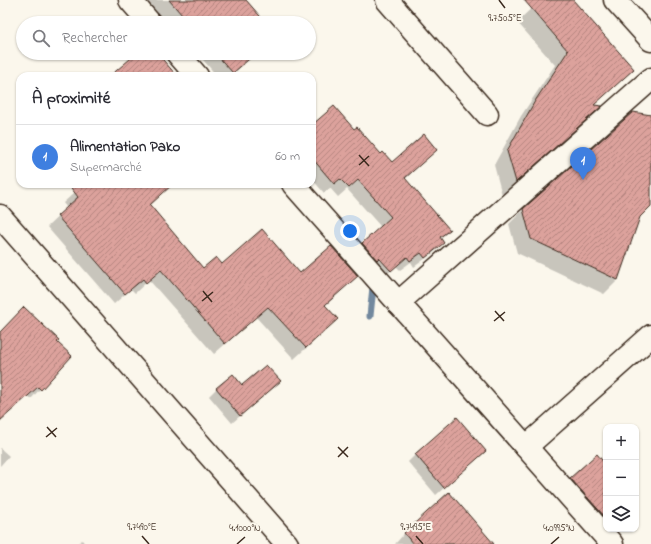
<!DOCTYPE html>
<html lang="fr">
<head>
<meta charset="utf-8">
<style>
	:root { --surface:#fff; --page:#f2f2f3; --text:#2b2b33; --muted:#7c7c81; --line:#e1e1e2; --accent:#b45309 }
	body { margin:0; font-family:"Indie Flower",sans-serif; background:var(--page); color:var(--text) }
	.controls { position:absolute; right:12px; bottom:12px; display:grid; overflow:hidden; border-radius:8px; box-shadow:0 1px 3px #0004 }
	.controls button { width:36px; height:36px; display:grid; place-items:center; padding:0; border:0; border-bottom:1px solid var(--line); background:var(--surface); color:var(--text); font:20px sans-serif }
	.you { position:absolute; left:350px; top:231px; width:14px; height:14px; margin:-10px; border:3px solid #fff; border-radius:50%; background:#1a73e8; box-shadow:0 0 0 6px #1a73e833 }
	.badge { display:grid; place-items:center; width:26px; height:26px; border-radius:50%; background:var(--accent); color:#fff; font-size:13px; font-weight:700 }
	.pin { position:absolute; translate:-50% -33px; filter:drop-shadow(0 1px 2px #0008) }
	.pin::after { content:''; position:absolute; top:21px; width:14px; height:12px; background:inherit; clip-path:polygon(0 0,100% 0,50% 100%) }
	.list { margin:0; padding:0; list-style:none }
	h2 { display:flex; justify-content:space-between; align-items:center; height:52px; margin:0; padding:0 16px; font-size:17px }
	h2 small { font-size:13px; font-weight:400; color:var(--muted) }
	.list li { display:grid; grid-template-columns:26px 1fr auto; gap:12px; align-items:center; box-sizing:border-box; height:64px; padding:0 16px; border-top:1px solid var(--line) }
	.list b { display:block; font-size:15px; white-space:nowrap }
	.list p { margin:0; font-size:13px; white-space:nowrap; color:var(--muted) }
	.list em { font-size:13px; font-style:normal; color:var(--muted) }
	.icon { flex:none; width:22px; height:22px; fill:none; stroke:currentColor; stroke-width:2; stroke-linecap:round; stroke-linejoin:round }
	.map { position:relative; flex:none; width:651px; height:544px; overflow:hidden }
	.search { position:absolute; background:var(--surface); box-shadow:0 1px 3px #0004; left:16px; top:16px; width:300px; height:44px; display:flex; align-items:center; gap:10px; box-sizing:border-box; padding:0 14px; border-radius:22px; color:var(--muted); font-size:15px }
	.panel { position:absolute; background:var(--surface); box-shadow:0 1px 3px #0004; left:16px; top:72px; width:300px; height:116px; border-radius:12px }
	.map>svg:first-child { display:block }
</style>
</head>
<body>
<div class="map">
<svg width="651" height="544" viewBox="0 0 651 544">
	<defs>
		<pattern id="building-hatch" width="6" height="6" patternUnits="userSpaceOnUse"><rect width="6" height="6" fill="#dca29c"/><path d="M-1 1l2-2M0 6l6-6M5 7l2-2" fill="none" stroke="#b4847f"/></pattern>
	</defs>
	<rect width="100%" height="100%" fill="#fbf7ec"/>
	<filter id="ink" filterUnits="userSpaceOnUse"><feTurbulence type="fractalNoise" baseFrequency=".025" numOctaves="2"/><feDisplacementMap in="SourceGraphic" scale="8" xChannelSelector="R" yChannelSelector="G"/><feConvolveMatrix kernelMatrix="1 2 1 2 8 2 1 2 1" color-interpolation-filters="sRGB"/></filter>
	<g filter="url(#ink)">
		<g fill="#0003">
			<path d="M 148,0 L 245,0 L 265,23 L 171,23 L 169,22 L 166,23 L 147,1 Z"/>
			<path d="M 540,0 L 572,0 L 632,69 L 593,106 L 599,107 L 586,120 L 502,195 L 494,165 L 521,116 L 555,65 L 517,22 Z"/>
			<path d="M 197,53 L 257,53 L 230,76 L 217,76 Z"/>
			<path d="M 651,116 L 651,206 L 638,218 L 618,280 L 604,294 L 517,253 L 509,224 L 523,210 Z"/>
			<path d="M 312,127 L 354,131 L 381,156 L 392,163 L 436,150 L 405,179 L 449,230 L 440,239 L 443,243 L 433,253 L 414,267 L 411,262 L 400,270 L 396,266 L 380,280 L 353,253 L 381,227 L 347,189 L 338,197 L 330,188 L 324,193 L 312,179 Z"/>
			<path d="M 84,184 L 172,184 L 149,205 L 203,269 L 221,265 L 300,274 L 357,276 L 324,306 L 326,330 L 294,359 L 256,317 L 214,354 L 149,280 L 135,293 L 131,289 L 114,304 L 47,227 L 67,208 L 63,203 Z"/>
			<path d="M 0,333 L 56,342 L 40,389 L 31,399 L 27,396 L 0,421 Z"/>
			<path d="M 280,381 L 232,423 L 209,396 L 217,388 L 242,387 Z"/>
			<path d="M 0,448 L 9,456 L 0,466 Z"/>
			<path d="M 416,454 L 477,459 L 436,495 L 408,462 Z"/>
			<path d="M 606,466 L 606,519 L 598,526 L 563,487 L 571,479 Z"/>
			<path d="M 449,494 L 493,544 L 395,544 L 404,534 Z"/>
			<path d="M 82,540 L 85,544 L 77,544 Z"/>
		</g>
		<g fill="none" stroke-linecap="round" stroke-linejoin="round">
			<path stroke="#72889e" stroke-width="7" d="M 369,283 L 373,287 L 370,316"/>
		</g>
		<g fill="url(#building-hatch)" stroke="#3b2a1e">
			<path d="M 169,0 L 246,0 L 266,23 L 189,23 Z"/>
			<path d="M 524,0 L 573,0 L 634,69 L 594,105 L 602,106 L 516,182 L 507,151 L 535,101 L 568,51 Z"/>
			<path d="M 137,53 L 157,53 L 177,76 L 110,76 Z"/>
			<path d="M 215,53 L 256,53 L 233,73 Z"/>
			<path d="M 334,106 L 354,129 L 357,127 L 381,154 L 383,152 L 392,162 L 424,134 L 437,150 L 405,178 L 450,230 L 440,237 L 444,243 L 425,258 L 421,253 L 410,261 L 407,257 L 391,271 L 379,258 L 377,260 L 362,243 L 391,217 L 358,180 L 349,188 L 340,179 L 334,184 L 312,158 L 312,125 Z"/>
			<path d="M 633,112 L 651,115 L 651,206 L 640,217 L 618,280 L 531,239 L 523,209 Z"/>
			<path d="M 68,184 L 173,184 L 150,205 L 203,268 L 216,257 L 222,264 L 262,229 L 300,273 L 331,246 L 358,276 L 325,305 L 338,319 L 306,348 L 268,307 L 225,344 L 161,270 L 146,283 L 143,279 L 125,294 L 57,216 L 78,197 Z"/>
			<path d="M 24,307 L 59,340 L 57,342 L 72,356 L 41,390 L 38,387 L 0,421 L 0,332 Z"/>
			<path d="M 266,365 L 281,381 L 240,416 L 216,388 L 233,374 L 242,385 Z"/>
			<path d="M 457,417 L 486,451 L 444,488 L 415,454 Z"/>
			<path d="M 597,454 L 606,465 L 606,518 L 570,478 Z"/>
			<path d="M 449,492 L 494,544 L 413,544 L 404,533 Z"/>
		</g>
		<g fill="none" stroke-linecap="round" stroke-linejoin="round">
			<defs>
				<g id="street">
					<path d="M 130,0 L 150,23"/>
					<path d="M 387,0 L 487,114"/>
					<path d="M 177,53 L 197,76"/>
					<path d="M 293,184 L 612,544"/>
					<path d="M 0,216 L 287,544"/>
					<path d="M 398,303 L 651,79"/>
					<path d="M 526,447 L 651,336"/>
				</g>
				<path id="secondary" d="M 615,0 L 651,40"/>
			</defs>
			<use href="#street" stroke="#3b2a1e" stroke-width="25"/>
			<use href="#secondary" stroke="#3b2a1e" stroke-width="25"/>
			<use href="#street" stroke="#fbf7ec" stroke-width="22"/>
			<use href="#secondary" stroke="#fbf7ec" stroke-width="22"/>
		</g>
	</g>
	<path fill="none" stroke="#3b2a1e" stroke-width="1.5" d="M 499,0 L 505,8M 359,155 L 369,166M 359,165 L 369,156M 203,291 L 212,302M 202,301 L 213,292M 495,311 L 504,321M 494,321 L 505,312M 47,427 L 56,437M 46,437 L 57,428M 338,447 L 348,457M 338,457 L 348,447M 142,536 L 149,544M 416,536 L 423,544M 237,544 L 245,537M 551,544 L 559,537"/>
	<g font-size="10" text-anchor="middle" fill="#3b2a1e" stroke="#fbf7ec" stroke-width="4" stroke-linejoin="round" paint-order="stroke">
		<text x="505" y="21">9.7505°E</text>
		<text x="142" y="530">9.7490°E</text>
		<text x="416" y="530">9.7495°E</text>
		<text x="245" y="531">4.1000°N</text>
		<text x="559" y="531">4.0995°N</text>
	</g>
</svg>
<div class="controls">
<button>+</button>
<button>−</button>
<button><svg class="icon" aria-label="layers" viewBox="0 0 24 24"><path d="M12 4l9 5-9 5-9-5zM3 14l9 5 9-5"/></svg></button>
</div>
<div class="you"></div>
<div class="pin badge" style="left:583px;top:180px;background:#3f7fe0">1</div>
<div class="search"><svg class="icon" aria-label="search" viewBox="0 0 24 24"><circle cx="10" cy="10" r="6"/><path d="M15 15l6 6"/></svg>Rechercher</div>
<section class="panel">
<h2>À proximité<small></small></h2>
<ul class="list">
<li><span class="badge" style="background:#3f7fe0">1</span><div><b>Alimentation Pako</b><p>Supermarché</p></div><em>60 m</em></li>
</ul>
</section>
</div>
</body>
</html>
